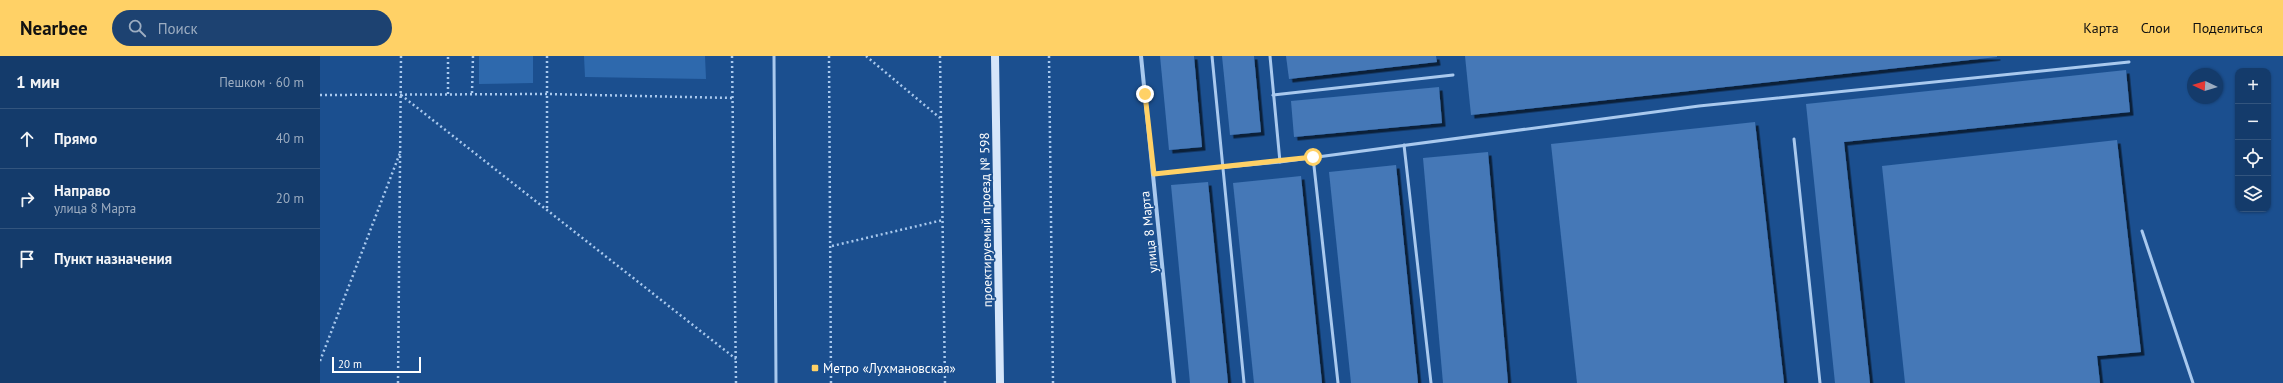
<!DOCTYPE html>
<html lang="ru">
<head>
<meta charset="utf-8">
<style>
	:root { --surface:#143b6b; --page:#1d4271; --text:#f1f3f6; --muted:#9dadc1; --line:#33557e; --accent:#ffd166 }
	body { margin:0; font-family:"PT Sans",sans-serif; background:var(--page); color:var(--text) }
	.controls { position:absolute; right:12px; top:12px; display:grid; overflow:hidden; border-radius:8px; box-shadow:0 1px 3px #0004 }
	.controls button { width:36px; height:36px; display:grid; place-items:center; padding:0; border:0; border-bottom:1px solid var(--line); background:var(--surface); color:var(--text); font:20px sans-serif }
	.compass { position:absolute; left:1867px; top:12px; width:36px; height:36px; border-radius:50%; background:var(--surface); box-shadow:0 1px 3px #0004; rotate:274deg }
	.scale { position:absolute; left:12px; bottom:10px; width:89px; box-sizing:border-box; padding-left:4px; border:2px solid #fff; border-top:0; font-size:11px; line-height:14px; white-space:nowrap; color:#fff; -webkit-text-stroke:3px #1b4f8f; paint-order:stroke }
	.stop { position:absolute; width:12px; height:12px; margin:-9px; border:3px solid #ffd166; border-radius:50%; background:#fff }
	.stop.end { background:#ffd166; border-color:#fff; box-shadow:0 1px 4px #0008 }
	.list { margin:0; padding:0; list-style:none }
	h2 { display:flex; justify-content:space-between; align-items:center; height:52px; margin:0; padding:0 16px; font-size:17px }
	h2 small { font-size:13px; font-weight:400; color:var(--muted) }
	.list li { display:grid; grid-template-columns:26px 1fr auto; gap:12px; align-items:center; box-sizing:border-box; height:60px; padding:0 16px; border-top:1px solid var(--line) }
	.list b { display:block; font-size:15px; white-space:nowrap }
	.list p { margin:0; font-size:13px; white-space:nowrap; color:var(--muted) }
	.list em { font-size:13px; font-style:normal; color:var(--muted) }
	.icon { flex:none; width:22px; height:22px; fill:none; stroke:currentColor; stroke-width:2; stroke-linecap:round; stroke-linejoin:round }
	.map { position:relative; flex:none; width:1963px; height:327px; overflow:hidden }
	header { display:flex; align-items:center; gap:24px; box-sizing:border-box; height:56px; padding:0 20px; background:var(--accent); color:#111 }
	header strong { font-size:19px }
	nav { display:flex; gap:22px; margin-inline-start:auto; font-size:14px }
	.search { width:280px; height:36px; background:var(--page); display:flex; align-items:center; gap:10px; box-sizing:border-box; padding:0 14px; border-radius:22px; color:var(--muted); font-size:15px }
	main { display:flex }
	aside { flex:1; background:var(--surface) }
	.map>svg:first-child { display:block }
</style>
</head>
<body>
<header>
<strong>Nearbee</strong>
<div class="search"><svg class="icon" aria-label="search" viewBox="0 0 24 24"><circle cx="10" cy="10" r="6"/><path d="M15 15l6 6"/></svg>Поиск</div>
<nav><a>Карта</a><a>Слои</a><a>Поделиться</a></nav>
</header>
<main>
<aside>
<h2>1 мин<small>Пешком · 60 m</small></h2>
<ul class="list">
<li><svg class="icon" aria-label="ahead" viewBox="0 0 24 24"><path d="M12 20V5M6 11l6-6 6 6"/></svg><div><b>Прямо</b></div><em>40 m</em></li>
<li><svg class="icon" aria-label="right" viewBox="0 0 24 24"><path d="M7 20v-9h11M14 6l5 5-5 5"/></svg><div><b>Направо</b><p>улица 8 Марта</p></div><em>20 m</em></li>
<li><svg class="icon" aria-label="arrive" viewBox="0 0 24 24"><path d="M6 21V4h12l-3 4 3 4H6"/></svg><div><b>Пункт назначения</b></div></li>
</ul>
</aside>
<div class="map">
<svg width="1963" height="327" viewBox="0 0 1963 327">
	<defs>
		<filter id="shadow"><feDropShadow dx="3.5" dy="3.5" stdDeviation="0" flood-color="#0009"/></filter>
	</defs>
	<rect width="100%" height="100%" fill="#1b4f8f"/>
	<g fill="#2e69ad">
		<path d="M 159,0 L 213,0 L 213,27 L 159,28 Z"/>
		<path d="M 264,0 L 385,0 L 386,23 L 265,21 Z"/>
	</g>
	<g fill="#4478b7" filter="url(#shadow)">
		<path d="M 840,0 L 874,0 L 882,91 L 849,94 Z"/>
		<path d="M 902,0 L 934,0 L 941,76 L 910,79 Z"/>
		<path d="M 966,0 L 1116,0 L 1117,6 L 969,23 Z"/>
		<path d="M 1145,0 L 1677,0 L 1677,1 L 1151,59 Z"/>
		<path d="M 1806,14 L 1810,56 L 1524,86 L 1550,327 L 1515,327 L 1486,48 Z"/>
		<path d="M 1119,31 L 1122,67 L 974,81 L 971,45 Z"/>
		<path d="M 1435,66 L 1464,327 L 1257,327 L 1231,88 Z"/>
		<path d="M 1797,84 L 1821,296 L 1777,300 L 1780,327 L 1585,327 L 1562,110 Z"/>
		<path d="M 1168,96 L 1188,327 L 1123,327 L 1103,102 Z"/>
		<path d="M 1076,109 L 1098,327 L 1031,327 L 1009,116 Z"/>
		<path d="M 981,120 L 1002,327 L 934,327 L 913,127 Z"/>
		<path d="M 888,126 L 908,327 L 870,327 L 851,129 Z"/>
	</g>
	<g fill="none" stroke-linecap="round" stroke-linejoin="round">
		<g stroke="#a9c9ee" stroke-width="2.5" stroke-dasharray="2 3" stroke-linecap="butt">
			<path d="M 227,0 L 227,153"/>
			<path d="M 412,0 L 416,327"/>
			<path d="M 509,0 L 511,327"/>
			<path d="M 546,0 L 620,62"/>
			<path d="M 620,0 L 625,327"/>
			<path d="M 729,0 L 733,327"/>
			<path d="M 152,37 L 153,0"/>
			<path d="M 128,38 L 128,0"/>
			<path d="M 0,39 L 227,38 L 413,42"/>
			<path d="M 81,39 L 416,303"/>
			<path d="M 512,190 L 623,164"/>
			<path d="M 0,305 L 80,97"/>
			<path d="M 78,327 L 81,0"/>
		</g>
		<g stroke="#a9c9ee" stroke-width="3">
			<path d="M 454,0 L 456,327"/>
			<path d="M 892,0 L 924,327"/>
			<path d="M 950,0 L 960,106"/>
			<path d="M 953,39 L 1133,19"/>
			<path d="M 1474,83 L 1500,327"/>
			<path d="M 1084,89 L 1111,327"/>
			<path d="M 993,101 L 1018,327"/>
			<path d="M 834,118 L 960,106 L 1379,50 L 1809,6"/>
			<path d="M 1822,175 L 1873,327"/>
		</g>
		<path stroke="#a9c9ee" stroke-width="4" d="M 821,0 L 854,327"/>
		<path stroke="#d6e6fa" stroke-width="8" d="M 675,0 L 680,327"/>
	</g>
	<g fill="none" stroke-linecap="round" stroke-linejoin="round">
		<path stroke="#ffd166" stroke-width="5" d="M 825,38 L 834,118 L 993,101"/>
	</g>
	<rect fill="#ffd166" stroke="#1b4f8f" stroke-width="1.5" x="491" y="308" width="8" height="8" rx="2"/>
	<g text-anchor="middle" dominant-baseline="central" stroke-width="3.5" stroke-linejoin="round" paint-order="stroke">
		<g font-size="13" fill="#fff" stroke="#1b4f8f">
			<text transform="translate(666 164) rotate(-91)">проектируемый проезд № 598</text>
			<text transform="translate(829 176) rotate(-96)">улица 8 Марта</text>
		</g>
		<g font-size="13" fill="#fff" stroke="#1b4f8f" text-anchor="start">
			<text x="503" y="312">Метро «Лухмановская»</text>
		</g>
	</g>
</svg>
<div class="controls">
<button>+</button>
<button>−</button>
<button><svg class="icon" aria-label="locate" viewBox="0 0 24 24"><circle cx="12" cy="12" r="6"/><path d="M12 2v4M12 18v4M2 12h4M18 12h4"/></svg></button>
<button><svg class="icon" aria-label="layers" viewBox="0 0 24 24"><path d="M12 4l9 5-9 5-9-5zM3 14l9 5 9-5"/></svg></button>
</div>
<svg class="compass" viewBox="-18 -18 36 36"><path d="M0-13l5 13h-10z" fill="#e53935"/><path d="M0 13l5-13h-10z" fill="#9dadc1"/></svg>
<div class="scale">20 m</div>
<div class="stop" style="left:993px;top:101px"></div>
<div class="stop end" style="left:825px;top:38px"></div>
</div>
</main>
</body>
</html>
